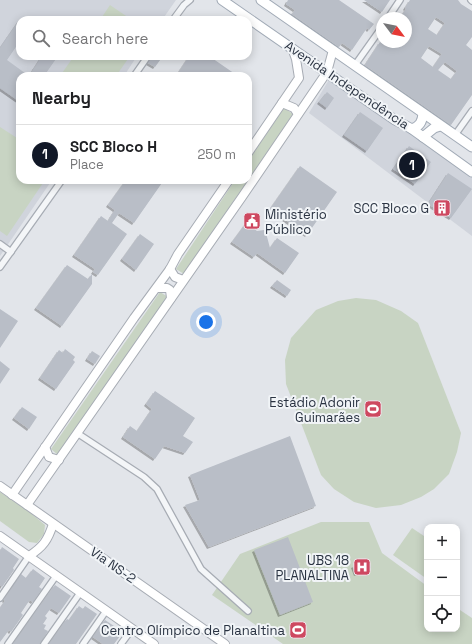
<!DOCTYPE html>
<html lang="en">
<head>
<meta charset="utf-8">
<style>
	:root { --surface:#fff; --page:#f2f2f2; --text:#202124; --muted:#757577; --line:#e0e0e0; --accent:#111827 }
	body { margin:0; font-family:"Space Grotesk",sans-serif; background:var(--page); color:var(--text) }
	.controls { position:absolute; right:12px; bottom:12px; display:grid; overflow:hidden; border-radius:8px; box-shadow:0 2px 10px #0003 }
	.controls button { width:36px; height:36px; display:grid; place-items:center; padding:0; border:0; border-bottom:1px solid var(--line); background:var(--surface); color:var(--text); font:20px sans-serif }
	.compass { position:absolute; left:376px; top:12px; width:36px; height:36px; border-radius:50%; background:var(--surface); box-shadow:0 2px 10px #0003; rotate:122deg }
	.you { position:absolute; left:206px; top:322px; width:14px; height:14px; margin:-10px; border:3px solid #fff; border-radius:50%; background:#1a73e8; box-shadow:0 0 0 6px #1a73e833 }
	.badge { display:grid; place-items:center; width:26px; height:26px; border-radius:50%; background:var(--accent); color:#fff; font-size:13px; font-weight:700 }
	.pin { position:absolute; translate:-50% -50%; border:2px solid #fff; box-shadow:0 1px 4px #0006 }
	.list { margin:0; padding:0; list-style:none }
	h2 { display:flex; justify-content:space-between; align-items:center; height:52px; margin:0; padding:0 16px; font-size:17px }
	h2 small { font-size:13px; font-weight:400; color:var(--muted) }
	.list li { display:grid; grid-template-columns:26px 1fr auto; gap:12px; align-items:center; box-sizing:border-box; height:60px; padding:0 16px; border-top:1px solid var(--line) }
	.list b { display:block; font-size:15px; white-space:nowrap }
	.list p { margin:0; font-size:13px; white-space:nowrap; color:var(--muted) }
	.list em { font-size:13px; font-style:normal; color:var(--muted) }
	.icon { flex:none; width:22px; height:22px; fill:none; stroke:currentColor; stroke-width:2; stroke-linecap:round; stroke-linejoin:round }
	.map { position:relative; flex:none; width:472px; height:644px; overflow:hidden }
	.search { position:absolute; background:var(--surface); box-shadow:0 2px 10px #0003; left:16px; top:16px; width:236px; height:44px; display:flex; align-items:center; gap:10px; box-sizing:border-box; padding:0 14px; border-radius:12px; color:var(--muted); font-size:15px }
	.panel { position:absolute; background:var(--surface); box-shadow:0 2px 10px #0003; left:16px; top:72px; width:236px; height:112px; border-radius:12px }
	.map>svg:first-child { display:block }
</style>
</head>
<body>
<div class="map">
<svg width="472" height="644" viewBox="0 0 472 644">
	<defs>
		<filter id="shadow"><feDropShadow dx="-2" dy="2" stdDeviation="0" flood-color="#0004"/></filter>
	</defs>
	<rect width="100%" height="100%" fill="#e2e5ea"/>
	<g fill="#d0d4dc">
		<path d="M 0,0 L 176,0 L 162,20 L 20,20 L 20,56 L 137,56 L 124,76 L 20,76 L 20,180 L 52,180 L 0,256 Z"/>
		<path d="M 330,78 L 472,177 L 472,236 L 309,113 Z"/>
	</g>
	<g fill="#c8d4c3">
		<path d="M 110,5 L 132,20 L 100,20 Z"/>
		<path d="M 74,56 L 130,56 L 116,76 L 60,76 Z"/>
		<path d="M 284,108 L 293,114 L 184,274 L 176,269 L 235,180 L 248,180 L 248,161 Z"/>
		<path d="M 0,127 L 17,138 L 20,134 L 20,180 L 45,180 L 7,236 L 0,231 Z"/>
		<path d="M 160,292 L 168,297 L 58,455 L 51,449 Z"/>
		<path d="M 356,298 L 376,300 L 401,311 L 418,323 L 461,433 L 457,452 L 449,474 L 434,489 L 421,497 L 401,505 L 376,508 L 354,502 L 334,489 L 321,475 L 286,384 L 285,360 L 291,338 L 316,310 L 338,301 Z"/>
		<path d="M 0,492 L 27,510 L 45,525 L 44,534 L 37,543 L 29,542 L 0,521 Z"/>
		<path d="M 321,522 L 369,522 L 382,553 L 427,586 L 427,629 L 457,629 L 457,608 L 472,618 L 472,644 L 283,644 L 212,595 L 240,554 Z"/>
		<path d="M 412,528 L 427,538 L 427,579 L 393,555 Z"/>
	</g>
	<g fill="#b9bec7" fill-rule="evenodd" filter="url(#shadow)">
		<path d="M 288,0 L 339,0 L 374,24 L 369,30 L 367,28 L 352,50 L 342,43 L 339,47 L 292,14 L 295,10 L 286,4 Z"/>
		<path d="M 364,0 L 390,0 L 382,12 Z"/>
		<path d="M 410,0 L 458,0 L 461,4 L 472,11 L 472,37 L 466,45 L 472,50 L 472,95 L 451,125 L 365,65 L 380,42 L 385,45 L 387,42 L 406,42 L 406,38 L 408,35 L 406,33 L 406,18 L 400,18 L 406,9 L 405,8 ZM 436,17 L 445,23 L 437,35 L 428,29 ZM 429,46 L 442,54 L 433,67 L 421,58 ZM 445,62 L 457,71 L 451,79 L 438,70 Z"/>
		<path d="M 20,19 L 20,41 L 7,60 L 29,76 L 42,56 L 58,56 L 44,76 L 20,76 L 20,102 L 0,88 L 0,48 Z"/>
		<path d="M 153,56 L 163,56 L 155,67 L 148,63 Z"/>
		<path d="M 193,56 L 209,56 L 238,76 L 176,76 L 188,58 L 191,59 Z"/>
		<path d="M 327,92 L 334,98 L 327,108 L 319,102 Z"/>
		<path d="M 360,112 L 383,128 L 367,151 L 344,135 Z"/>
		<path d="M 409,146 L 431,162 L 415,184 L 393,169 Z"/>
		<path d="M 300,166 L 337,192 L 307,235 L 270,209 Z"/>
		<path d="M 448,173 L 472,189 L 451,218 L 428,204 Z"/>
		<path d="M 126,180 L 164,180 L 134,223 L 119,213 L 112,223 L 127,234 L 98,275 L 93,272 L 95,269 L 74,255 L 101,216 L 108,221 L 115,210 L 108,205 Z"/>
		<path d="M 246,223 L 257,231 L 264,230 L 266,233 L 270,248 L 277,238 L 299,253 L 285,273 L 257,253 L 254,257 L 232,242 Z"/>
		<path d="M 140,234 L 154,244 L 136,270 L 122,259 Z"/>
		<path d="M 67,265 L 88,279 L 92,274 L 92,284 L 62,326 L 36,308 Z"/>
		<path d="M 277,280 L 291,290 L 287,296 L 272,286 Z"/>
		<path d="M 0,309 L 18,321 L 0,348 Z"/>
		<path d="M 65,349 L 74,356 L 75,357 L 73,360 L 75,362 L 56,389 L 40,378 L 59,350 L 63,353 Z"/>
		<path d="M 92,351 L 100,356 L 95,364 L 87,359 Z"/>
		<path d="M 0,361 L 10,369 L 0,384 Z"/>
		<path d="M 155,391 L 195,418 L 183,436 L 193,442 L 185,453 L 164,446 L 155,459 L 123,437 L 130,426 L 137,431 L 152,409 L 146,404 Z"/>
		<path d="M 22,407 L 37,417 L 29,429 L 14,418 Z"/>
		<path d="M 290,436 L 316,506 L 209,547 L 185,505 L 200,500 L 190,475 Z"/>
		<path d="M 288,537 L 313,602 L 280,615 L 254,550 Z"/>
		<path d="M 2,547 L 19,559 L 13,568 L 14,570 L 2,587 L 0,585 L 0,551 Z"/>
		<path d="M 369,560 L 371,568 L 356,574 L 353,566 Z"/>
		<path d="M 33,569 L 45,578 L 39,587 L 42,589 L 33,602 L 30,600 L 27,604 L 21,613 L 23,615 L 11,632 L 9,630 L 0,642 L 0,608 L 5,601 L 4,600 L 21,574 L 26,578 Z"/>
		<path d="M 55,585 L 71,596 L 59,613 L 51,608 L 45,616 L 47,618 L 43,624 L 46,625 L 44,629 L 48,631 L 40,644 L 13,644 Z"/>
		<path d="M 79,606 L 83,609 L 85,606 L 97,614 L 76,644 L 49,644 L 67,619 L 69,620 Z"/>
		<path d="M 105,620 L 123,632 L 114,644 L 103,644 L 93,637 Z"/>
	</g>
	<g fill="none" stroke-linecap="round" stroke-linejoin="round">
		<defs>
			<g id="street">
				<path d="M 471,0 L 472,1"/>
				<path d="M 388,18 L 400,0"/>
				<path d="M 173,20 L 184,5 L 190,0"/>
				<path d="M 355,65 L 382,27"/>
				<path d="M 134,76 L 148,56"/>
				<path d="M 455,135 L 472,111"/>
				<path d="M 0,244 L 11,252"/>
				<path d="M 0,267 L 62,180"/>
				<path d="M 77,433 L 144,477 L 157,489 L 201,569 L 248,611"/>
				<path d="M 0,598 L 29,556"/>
				<path d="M 8,644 L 56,576"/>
				<path d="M 44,644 L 80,593"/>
				<path d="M 83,644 L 106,611"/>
				<path d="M 121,644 L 132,629"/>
			</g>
			<g id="secondary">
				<path d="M 282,103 L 294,108 L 298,114"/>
				<path d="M 248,153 L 299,78 L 296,59 L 292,48"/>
				<path d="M 170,269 L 175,277 L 183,280"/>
				<path d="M 157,288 L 167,288 L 170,290 L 171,298"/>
				<path d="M 45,447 L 49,457 L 59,460"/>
				<path d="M 0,486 L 225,644"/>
				<path d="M 12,495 L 134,318 L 170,269 L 178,254 L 229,180"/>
				<path d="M 27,505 L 242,197 L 327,72 L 333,50"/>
				<path d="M 0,536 L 154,644"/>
				<path d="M 29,556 C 43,547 48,540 53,524"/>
			</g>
			<g id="primary">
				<path d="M 222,0 L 395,120 L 412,129 L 472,172"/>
				<path d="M 261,0 L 472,147"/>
				<path d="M 412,129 C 420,126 422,122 423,114"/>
				<path d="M 423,137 L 434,128 L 440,126"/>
			</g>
		</defs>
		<use href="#street" stroke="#a7acb4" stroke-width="8"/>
		<use href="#secondary" stroke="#a7acb4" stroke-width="10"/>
		<use href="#primary" stroke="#a1aab6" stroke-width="11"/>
		<use href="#street" stroke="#f4f6f8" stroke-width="5.5"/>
		<use href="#secondary" stroke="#fff" stroke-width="8"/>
		<use href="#primary" stroke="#fff" stroke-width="9"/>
	</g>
	<defs>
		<symbol id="building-square" viewBox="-11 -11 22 22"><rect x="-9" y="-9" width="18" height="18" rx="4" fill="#ce4860" stroke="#f1f4f7"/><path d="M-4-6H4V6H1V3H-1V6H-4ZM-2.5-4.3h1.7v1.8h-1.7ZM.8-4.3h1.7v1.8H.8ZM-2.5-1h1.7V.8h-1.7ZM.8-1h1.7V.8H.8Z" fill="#fff"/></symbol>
		<symbol id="civic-square" viewBox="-11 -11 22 22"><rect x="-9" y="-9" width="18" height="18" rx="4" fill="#ce4860" stroke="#f1f4f7"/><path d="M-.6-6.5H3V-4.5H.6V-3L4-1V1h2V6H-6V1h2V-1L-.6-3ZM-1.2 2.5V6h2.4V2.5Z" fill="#fff"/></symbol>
		<symbol id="stadium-square" viewBox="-11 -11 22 22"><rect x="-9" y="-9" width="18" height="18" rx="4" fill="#ce4860" stroke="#f1f4f7"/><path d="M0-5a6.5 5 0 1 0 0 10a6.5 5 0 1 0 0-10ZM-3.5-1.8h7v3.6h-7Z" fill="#fff"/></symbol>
		<symbol id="hospital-square" viewBox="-11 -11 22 22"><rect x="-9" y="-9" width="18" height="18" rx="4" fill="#ce4860" stroke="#f1f4f7"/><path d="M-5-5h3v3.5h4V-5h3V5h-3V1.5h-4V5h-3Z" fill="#fff"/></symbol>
	</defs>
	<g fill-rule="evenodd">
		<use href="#building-square" x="432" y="198" width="20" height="20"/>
		<use href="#civic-square" x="242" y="211" width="20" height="20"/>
		<use href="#stadium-square" x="363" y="399" width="20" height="20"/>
		<use href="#hospital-square" x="352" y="557" width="20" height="20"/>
		<use href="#stadium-square" x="288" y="620" width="20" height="20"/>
	</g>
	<g text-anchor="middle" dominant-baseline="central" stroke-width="4" stroke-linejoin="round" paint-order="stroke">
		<g font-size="13" fill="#2a3342" stroke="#f1f4f7">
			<text transform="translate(347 85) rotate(34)">Avenida Independência</text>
			<text transform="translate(113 565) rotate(35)">Via NS-2</text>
		</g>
		<g font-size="13" fill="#2a3342" stroke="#f1f4f7" text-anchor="end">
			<text x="429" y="208">SCC Bloco G</text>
			<text x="265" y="214" text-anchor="start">Ministério<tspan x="265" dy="15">Público</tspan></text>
			<text x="360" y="402">Estádio Adonir<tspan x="360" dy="15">Guimarães</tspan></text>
			<text x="349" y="560">UBS 18<tspan x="349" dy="15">PLANALTINA</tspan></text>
			<text x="285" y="630">Centro Olímpico de Planaltina</text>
		</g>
	</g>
</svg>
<div class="controls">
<button>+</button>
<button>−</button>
<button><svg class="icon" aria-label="locate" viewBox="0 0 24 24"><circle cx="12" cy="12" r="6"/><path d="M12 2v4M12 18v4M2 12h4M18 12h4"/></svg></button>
</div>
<svg class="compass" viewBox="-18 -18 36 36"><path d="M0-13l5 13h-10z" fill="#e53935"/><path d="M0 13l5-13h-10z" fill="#757577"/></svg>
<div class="you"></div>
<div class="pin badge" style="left:412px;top:165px">1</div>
<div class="search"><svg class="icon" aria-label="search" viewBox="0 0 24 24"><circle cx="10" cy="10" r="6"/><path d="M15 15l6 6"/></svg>Search here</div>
<section class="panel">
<h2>Nearby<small></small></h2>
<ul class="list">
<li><span class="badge">1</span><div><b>SCC Bloco H</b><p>Place</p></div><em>250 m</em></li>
</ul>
</section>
</div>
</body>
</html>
